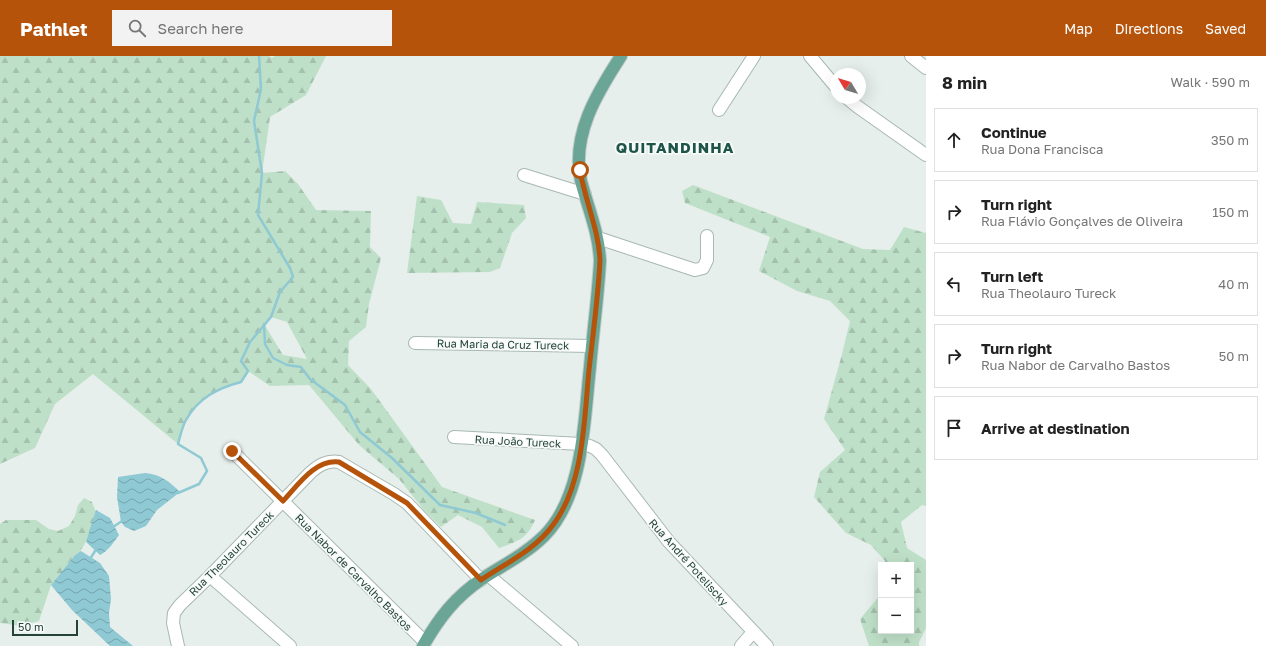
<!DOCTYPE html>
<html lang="en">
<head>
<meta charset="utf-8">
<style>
	:root { --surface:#fff; --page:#f2f2f2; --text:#222; --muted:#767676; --line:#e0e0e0; --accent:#b45309 }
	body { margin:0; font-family:"Golos Text",sans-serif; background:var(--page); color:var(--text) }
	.controls { position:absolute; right:12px; bottom:12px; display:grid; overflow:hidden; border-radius:0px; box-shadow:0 4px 16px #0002 }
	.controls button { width:36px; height:36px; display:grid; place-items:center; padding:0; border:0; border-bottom:1px solid var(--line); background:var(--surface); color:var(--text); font:20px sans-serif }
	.compass { position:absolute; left:830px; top:12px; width:36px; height:36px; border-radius:50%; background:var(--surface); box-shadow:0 4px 16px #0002; rotate:308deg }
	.scale { position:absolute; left:12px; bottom:10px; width:66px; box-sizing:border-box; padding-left:4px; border:2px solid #24423a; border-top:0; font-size:11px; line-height:14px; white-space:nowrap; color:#24423a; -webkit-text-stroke:3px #f7fbf9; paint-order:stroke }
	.stop { position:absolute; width:12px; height:12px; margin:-9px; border:3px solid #b45309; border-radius:50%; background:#fff }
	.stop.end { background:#b45309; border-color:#fff; box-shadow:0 1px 4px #0008 }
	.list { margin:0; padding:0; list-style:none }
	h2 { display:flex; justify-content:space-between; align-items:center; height:52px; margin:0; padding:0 16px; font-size:17px }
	h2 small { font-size:13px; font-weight:400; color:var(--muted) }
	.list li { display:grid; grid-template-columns:26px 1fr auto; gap:12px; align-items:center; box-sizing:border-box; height:64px; margin:0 8px 8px; padding:0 8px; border:1px solid var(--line); border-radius:0px }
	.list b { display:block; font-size:15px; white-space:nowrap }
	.list p { margin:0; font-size:13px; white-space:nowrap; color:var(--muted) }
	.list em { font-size:13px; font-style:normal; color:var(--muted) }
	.icon { flex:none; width:22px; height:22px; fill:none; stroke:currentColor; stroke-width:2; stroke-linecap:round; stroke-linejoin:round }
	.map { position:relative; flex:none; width:926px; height:590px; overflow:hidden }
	header { display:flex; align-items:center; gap:24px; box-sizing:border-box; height:56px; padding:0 20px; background:var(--accent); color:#fff }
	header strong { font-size:19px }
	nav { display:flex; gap:22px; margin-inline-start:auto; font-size:14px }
	.search { width:280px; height:36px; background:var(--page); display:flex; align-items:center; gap:10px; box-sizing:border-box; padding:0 14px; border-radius:0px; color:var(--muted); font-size:15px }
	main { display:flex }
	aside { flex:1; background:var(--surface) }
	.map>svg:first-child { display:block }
</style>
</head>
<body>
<header>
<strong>Pathlet</strong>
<div class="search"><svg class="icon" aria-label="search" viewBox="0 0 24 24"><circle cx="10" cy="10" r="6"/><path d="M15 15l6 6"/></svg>Search here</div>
<nav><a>Map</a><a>Directions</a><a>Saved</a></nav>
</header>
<main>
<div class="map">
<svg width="926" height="590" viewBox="0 0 926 590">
	<defs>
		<pattern id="forest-firs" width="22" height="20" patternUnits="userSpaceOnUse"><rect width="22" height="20" fill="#bfe0c8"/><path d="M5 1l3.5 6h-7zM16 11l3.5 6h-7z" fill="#a4c1ad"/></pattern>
		<pattern id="water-waves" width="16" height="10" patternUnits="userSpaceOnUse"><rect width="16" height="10" fill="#8ec9d4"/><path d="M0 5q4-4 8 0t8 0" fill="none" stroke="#74a5ad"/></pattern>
	</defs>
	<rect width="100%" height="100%" fill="#e6efeb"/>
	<g fill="url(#forest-firs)" fill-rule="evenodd">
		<path d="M 0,0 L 269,0 L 272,2 L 275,0 L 326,0 L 306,39 L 270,61 L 262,117 L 285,115 L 298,128 L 316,154 L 371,155 L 370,191 L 381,202 L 369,248 L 366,271 L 349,285 L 348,309 L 371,333 L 442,431 L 535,464 C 527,483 518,485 499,492 L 482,471 L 458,459 L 441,471 L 424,454 L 399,423 L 359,389 L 309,329 L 270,330 L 248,315 L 241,326 C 218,332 198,342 186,364 C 182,371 180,381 178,388 L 93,318 L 55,348 L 35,392 L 0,408 ZM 271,261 L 287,266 L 307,303 L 283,299 L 264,268 Z"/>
		<path d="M 693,129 L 863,193 L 890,194 L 904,171 L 926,177 L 926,450 L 922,449 L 901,466 L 907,492 L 926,504 L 926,572 L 919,586 L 919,590 L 869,590 L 860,563 L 881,538 L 881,575 L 911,575 L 911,509 L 884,509 L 885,505 L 871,489 L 846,477 L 814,441 L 820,416 L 845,394 L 824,363 L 842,298 L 850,265 L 830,245 L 797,235 L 759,215 L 770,181 L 685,147 L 682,135 Z"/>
		<path d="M 417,140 L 441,144 L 453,167 L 471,168 L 477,146 L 524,149 L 526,162 L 512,177 L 500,212 L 490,216 L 407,217 Z"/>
		<path d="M 84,442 L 92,446 L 96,456 C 90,470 89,490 75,499 L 51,529 L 39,565 L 22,570 L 0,567 L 0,468 L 6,464 L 36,464 L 49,473 L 58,475 L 69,470 L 75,460 L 78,449 Z"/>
	</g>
	<g fill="url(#water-waves)">
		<path d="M 145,417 C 160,418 170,426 180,436 L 157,454 L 146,470 L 134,475 L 125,471 L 121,466 L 117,441 L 118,421 Z"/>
		<path d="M 96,454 L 110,462 L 119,479 C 114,486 108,495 100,499 L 86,486 L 92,466 Z"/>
		<path d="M 81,495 L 100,507 L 109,520 L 111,543 L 109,557 L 110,571 L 133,590 L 110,590 L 72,554 L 51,529 L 75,499 Z"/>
	</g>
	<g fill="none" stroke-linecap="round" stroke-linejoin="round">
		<g stroke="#8ec9d4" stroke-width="2.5">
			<path d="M 264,268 L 265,288 L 273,302 L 287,309 L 301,311 L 310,323 L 345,349 L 360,376 L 392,402 L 440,449 L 476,457 L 505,469"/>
			<path d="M 178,437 L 199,428 L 207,415 L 201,402 L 178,388 C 180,381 182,371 186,364 C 198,342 218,332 241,326 L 248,315 L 241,305 L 250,286 L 271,261 L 280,236 L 293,221 L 290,212 L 258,159 L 262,117 L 254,65 L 261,33 L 259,0"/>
			<path d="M 113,471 L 122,465"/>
			<path d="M 90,503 L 97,492"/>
		</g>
		<defs>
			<g id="minor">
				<path d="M 810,0 L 836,31"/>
				<path d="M 911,0 L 926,12"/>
				<path d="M 847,42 L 858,51 L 926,99"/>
				<path d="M 719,54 L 754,0"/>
				<path d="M 524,119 L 585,138"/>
				<path d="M 598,182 L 695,214 L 703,212 L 707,204 L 707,180"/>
				<path d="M 415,287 L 592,290"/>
				<path d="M 454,381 L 581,388 L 590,390 L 596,393 L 602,399 L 669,486 L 767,590"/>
				<path d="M 232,395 L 425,586"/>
				<path d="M 488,519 L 572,590"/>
				<path d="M 210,520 L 290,590"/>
				<path d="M 178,590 L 173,567 L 174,557 L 180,549 L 210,520 L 310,417 C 319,409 327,404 339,406 L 394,438 L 407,447 L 481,524"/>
				<path d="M 741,590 L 753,576"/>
			</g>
			<path id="major" d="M 423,590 C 439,562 455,541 482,523 C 503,509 526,498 544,480 C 584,440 584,364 590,311 C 593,276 598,241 600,205 C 599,177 588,152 581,125 C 571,79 597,37 621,0"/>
		</defs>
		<use href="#minor" stroke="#a8b8b2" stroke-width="14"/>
		<use href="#major" stroke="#c2cac8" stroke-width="14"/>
		<use href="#minor" stroke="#fff" stroke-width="12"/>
		<use href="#major" stroke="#6aa596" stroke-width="12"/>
	</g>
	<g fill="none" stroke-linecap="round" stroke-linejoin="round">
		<path stroke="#b45309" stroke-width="5" d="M 232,395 L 283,445 C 298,429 315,403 339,406 L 407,447 L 481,524 C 506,507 535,494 553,469 C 584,428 584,364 589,314 C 593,278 598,242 600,205 C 599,174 585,145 580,114"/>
	</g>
	<g text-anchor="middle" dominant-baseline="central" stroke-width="3.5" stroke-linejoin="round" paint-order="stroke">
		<g font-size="11" fill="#24423a" stroke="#f7fbf9">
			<text transform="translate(503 288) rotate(1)">Rua Maria da Cruz Tureck</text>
			<text transform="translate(518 385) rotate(3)">Rua João Tureck</text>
			<text transform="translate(231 497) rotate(-45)">Rua Theolauro Tureck</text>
			<text transform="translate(689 506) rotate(48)">Rua André Poteliscky</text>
			<text transform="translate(354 516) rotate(45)">Rua Nabor de Carvalho Bastos</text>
		</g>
		<g font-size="15" font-weight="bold" letter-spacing="1" fill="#1f5548" stroke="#f7fbf9">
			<text x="675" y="91">QUITANDINHA</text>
		</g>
	</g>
</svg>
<div class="controls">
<button>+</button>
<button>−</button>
</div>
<svg class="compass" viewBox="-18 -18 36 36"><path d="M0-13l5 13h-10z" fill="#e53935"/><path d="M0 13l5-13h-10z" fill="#767676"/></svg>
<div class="scale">50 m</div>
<div class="stop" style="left:580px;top:114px"></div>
<div class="stop end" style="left:232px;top:395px"></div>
</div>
<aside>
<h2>8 min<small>Walk · 590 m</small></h2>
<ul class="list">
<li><svg class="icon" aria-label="ahead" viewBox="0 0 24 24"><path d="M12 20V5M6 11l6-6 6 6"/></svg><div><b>Continue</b><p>Rua Dona Francisca</p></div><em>350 m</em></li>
<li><svg class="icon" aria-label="right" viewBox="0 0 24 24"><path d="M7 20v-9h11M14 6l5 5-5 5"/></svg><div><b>Turn right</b><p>Rua Flávio Gonçalves de Oliveira</p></div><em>150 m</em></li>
<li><svg class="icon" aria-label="left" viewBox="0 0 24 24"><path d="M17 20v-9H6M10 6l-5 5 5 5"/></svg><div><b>Turn left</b><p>Rua Theolauro Tureck</p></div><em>40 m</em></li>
<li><svg class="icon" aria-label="right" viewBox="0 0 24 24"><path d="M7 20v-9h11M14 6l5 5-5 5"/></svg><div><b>Turn right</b><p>Rua Nabor de Carvalho Bastos</p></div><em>50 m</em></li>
<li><svg class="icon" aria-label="arrive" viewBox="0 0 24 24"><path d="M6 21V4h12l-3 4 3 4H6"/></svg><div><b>Arrive at destination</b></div></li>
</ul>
</aside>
</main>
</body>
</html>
